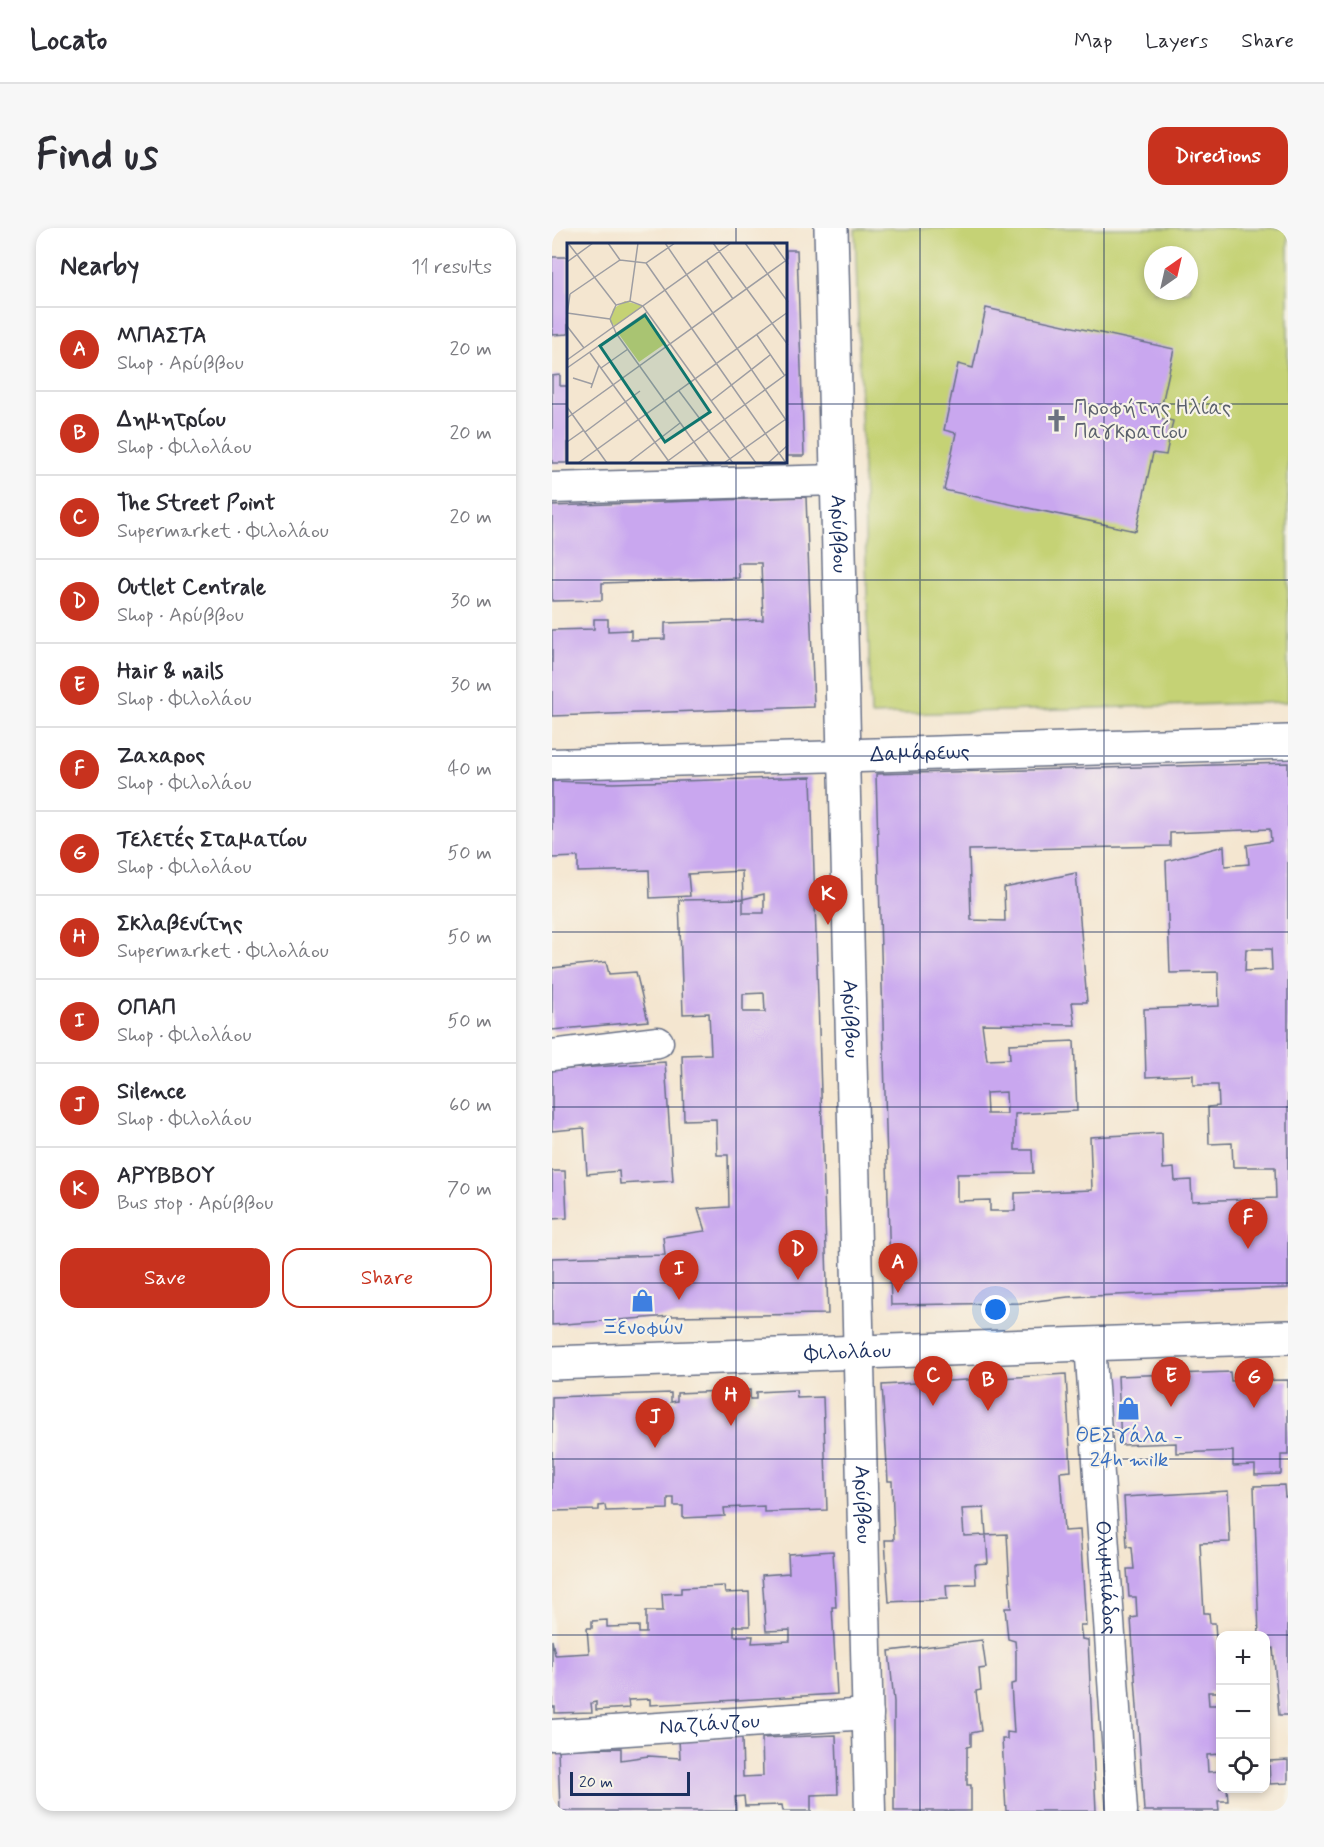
<!DOCTYPE html>
<html lang="en">
<head>
<meta charset="utf-8">
<style>
	:root { --surface:#fff; --page:#f7f7f7; --text:#2b2b33; --muted:#7c7c81; --line:#e1e1e2; --accent:#c8321e }
	body { margin:0; font-family:Mynerve,sans-serif; background:var(--page); color:var(--text) }
	.controls { position:absolute; right:18px; bottom:18px; display:grid; overflow:hidden; border-radius:12px; box-shadow:0 3px 9px #0003 }
	.controls button { width:54px; height:54px; display:grid; place-items:center; padding:0; border:0; border-bottom:2px solid var(--line); background:var(--surface); color:var(--text); font:30px sans-serif }
	.compass { position:absolute; left:592px; top:18px; width:54px; height:54px; border-radius:50%; background:var(--surface); box-shadow:0 3px 9px #0003; rotate:34deg }
	.scale { position:absolute; left:18px; bottom:15px; width:120px; box-sizing:border-box; padding-left:6px; border:3px solid #1b2f5e; border-top:0; font-size:16px; line-height:21px; white-space:nowrap; color:#1b2f5e; -webkit-text-stroke:4px #f7f3e8; paint-order:stroke }
	.you { position:absolute; left:444px; top:1082px; width:21px; height:21px; margin:-15px; border:4px solid #fff; border-radius:50%; background:#1a73e8; box-shadow:0 0 0 9px #1a73e833 }
	.badge { display:grid; place-items:center; width:39px; height:39px; border-radius:50%; background:var(--accent); color:#fff; font-size:20px; font-weight:700 }
	.pin { position:absolute; translate:-50% -50px; filter:drop-shadow(0 2px 3px #0008) }
	.pin::after { content:''; position:absolute; top:32px; width:21px; height:18px; background:inherit; clip-path:polygon(0 0,100% 0,50% 100%) }
	.list { margin:0; padding:0; list-style:none }
	h2 { display:flex; justify-content:space-between; align-items:center; height:78px; margin:0; padding:0 24px; font-size:26px }
	h2 small { font-size:20px; font-weight:400; color:var(--muted) }
	.list li { display:grid; grid-template-columns:39px 1fr auto; gap:18px; align-items:center; box-sizing:border-box; height:84px; padding:0 24px; border-top:2px solid var(--line) }
	.list b { display:block; font-size:22px; white-space:nowrap }
	.list p { margin:0; font-size:20px; white-space:nowrap; color:var(--muted) }
	.list em { font-size:20px; font-style:normal; color:var(--muted) }
	.actions { display:flex; gap:12px; padding:18px 24px }
	.actions a { flex:1; padding:14px 0; border:2px solid var(--accent); border-radius:18px; text-align:center; font-size:21px; color:var(--accent) }
	.actions .main { background:var(--accent); color:#fff }
	.icon { flex:none; width:33px; height:33px; fill:none; stroke:currentColor; stroke-width:2; stroke-linecap:round; stroke-linejoin:round }
	.map { position:relative; flex:none; width:736px; height:1583px; overflow:hidden; border-radius:18px }
	header { display:flex; align-items:center; gap:36px; box-sizing:border-box; height:84px; padding:0 30px; background:var(--surface); border-bottom:2px solid var(--line) }
	header strong { font-size:28px }
	nav { display:flex; gap:33px; margin-inline-start:auto; font-size:21px }
	.intro { display:flex; align-items:center; justify-content:space-between; box-sizing:border-box; height:144px; padding:0 36px }
	h1 { margin:0; font-size:42px }
	.button { padding:15px 27px; border-radius:18px; background:var(--accent); color:#fff; font-size:21px; font-weight:700 }
	main { display:flex; gap:36px; padding:0 36px }
	aside { flex:1; background:var(--surface); border-radius:18px; box-shadow:0 3px 9px #0003 }
	.map>svg:first-child { display:block }
</style>
</head>
<body>
<header>
<strong>Locato</strong>
<nav><a>Map</a><a>Layers</a><a>Share</a></nav>
</header>
<div class="intro"><h1>Find us</h1><a class="button">Directions</a></div>
<main>
<aside>
<h2>Nearby<small>11 results</small></h2>
<ul class="list">
<li><span class="badge">A</span><div><b>ΜΠΑΣΤΑ</b><p>Shop · Αρύββου</p></div><em>20 m</em></li>
<li><span class="badge">B</span><div><b>Δημητρίου</b><p>Shop · Φιλολάου</p></div><em>20 m</em></li>
<li><span class="badge">C</span><div><b>The Street Point</b><p>Supermarket · Φιλολάου</p></div><em>20 m</em></li>
<li><span class="badge">D</span><div><b>Outlet Centrale</b><p>Shop · Αρύββου</p></div><em>30 m</em></li>
<li><span class="badge">E</span><div><b>Hair &amp; nails</b><p>Shop · Φιλολάου</p></div><em>30 m</em></li>
<li><span class="badge">F</span><div><b>Ζαχαρος</b><p>Shop · Φιλολάου</p></div><em>40 m</em></li>
<li><span class="badge">G</span><div><b>Τελετές Σταματίου</b><p>Shop · Φιλολάου</p></div><em>50 m</em></li>
<li><span class="badge">H</span><div><b>Σκλαβενίτης</b><p>Supermarket · Φιλολάου</p></div><em>50 m</em></li>
<li><span class="badge">I</span><div><b>ΟΠΑΠ</b><p>Shop · Φιλολάου</p></div><em>50 m</em></li>
<li><span class="badge">J</span><div><b>Silence</b><p>Shop · Φιλολάου</p></div><em>60 m</em></li>
<li><span class="badge">K</span><div><b>ΑΡΥΒΒΟΥ</b><p>Bus stop · Αρύββου</p></div><em>70 m</em></li>
</ul>
<div class="actions"><a class="main">Save</a><a>Share</a></div>
</aside>
<div class="map">
<svg width="736" height="1583" viewBox="0 0 736 1583">
	<rect width="100%" height="100%" fill="#f7f3e8"/>
	<filter id="ink" filterUnits="userSpaceOnUse"><feTurbulence type="fractalNoise" baseFrequency=".0167" numOctaves="2"/><feDisplacementMap in="SourceGraphic" scale="12" xChannelSelector="R" yChannelSelector="G"/><feConvolveMatrix kernelMatrix="1 2 1 2 8 2 1 2 1" color-interpolation-filters="sRGB"/></filter>
	<filter id="wash" filterUnits="userSpaceOnUse"><feTurbulence type="fractalNoise" baseFrequency=".008" numOctaves="4" result="noise"/><feDisplacementMap in="SourceGraphic" scale="24" xChannelSelector="R" yChannelSelector="G"/><feGaussianBlur stdDeviation="1.35" result="paint"/><feColorMatrix in="noise" values="0 0 0 0 0 0 0 0 0 0 0 0 0 0 0 0 0 1.4 0 .05"/><feComposite in="paint" operator="in"/></filter>
	<g filter="url(#wash)">
		<rect width="100%" height="100%" fill="#f4e6d0"/>
		<path fill="#c5d274" stroke="#708069" stroke-width="1.5" fill-rule="evenodd" d="M 341,0 L 736,0 L 736,474 L 319,487 L 303,1 ZM 601,27 L 637,27 L 637,63 L 601,63 Z"/>
		<g id="blocks">
			<g fill="#c9a7ef" fill-rule="evenodd">
				<path d="M 234,22 L 245,22 L 252,228 L 234,228 Z"/>
				<path d="M 0,29 L 16,29 L 16,106 L 0,107 Z"/>
				<path d="M 434,80 L 622,121 L 607,190 L 621,193 L 614,227 L 601,225 L 584,303 L 392,262 L 404,205 L 392,202 L 406,136 L 421,140 Z"/>
				<path d="M 8,147 L 8,158 L 16,158 L 16,235 L 0,235 L 0,148 Z"/>
				<path d="M 254,269 L 262,479 L 0,488 L 0,402 L 42,401 L 42,391 L 56,391 L 56,403 L 79,402 L 79,412 L 113,411 L 113,395 L 211,392 L 209,335 L 186,335 L 187,350 L 50,355 L 50,372 L 0,373 L 0,278 Z"/>
				<path d="M 736,535 L 736,1060 L 516,1069 L 468,1075 L 339,1077 L 324,546 ZM 718,601 L 719,613 L 695,617 L 697,636 L 673,638 L 672,618 L 614,633 L 618,745 L 666,744 L 667,778 L 592,781 L 594,849 L 641,847 L 641,857 L 666,857 L 667,878 L 656,879 L 657,916 L 680,915 L 681,939 L 723,939 L 724,970 L 640,973 L 639,952 L 623,953 L 622,940 L 611,941 L 610,905 L 538,909 L 540,962 L 463,965 L 463,983 L 438,983 L 438,972 L 405,973 L 405,946 L 481,945 L 480,922 L 463,922 L 463,886 L 525,883 L 522,813 L 457,816 L 458,831 L 435,832 L 430,796 L 523,797 L 520,774 L 535,774 L 524,645 L 452,660 L 453,693 L 419,692 L 417,622 L 618,618 L 618,605 ZM 694,721 L 719,721 L 720,742 L 693,743 ZM 454,864 L 455,886 L 435,886 L 434,865 Z"/>
				<path d="M 259,549 L 276,1086 L 119,1088 L 0,1097 L 0,1030 L 113,1027 L 111,1009 L 153,1003 L 146,981 L 177,979 L 176,927 L 165,927 L 164,891 L 132,892 L 130,827 L 159,826 L 157,785 L 131,786 L 127,672 L 191,671 L 191,685 L 212,685 L 212,666 L 191,671 L 190,643 L 136,646 L 138,668 L 98,670 L 97,642 L 26,644 L 26,629 L 0,630 L 0,553 L 61,555 ZM 212,765 L 213,784 L 191,784 L 191,766 Z"/>
				<path d="M 54,734 L 57,746 L 84,744 L 96,793 L 0,802 L 0,740 Z"/>
				<path d="M 113,834 L 121,953 L 68,956 L 67,943 L 35,946 L 32,900 L 0,903 L 0,842 Z"/>
				<path d="M 0,943 L 13,943 L 15,990 L 0,991 Z"/>
				<path d="M 678,1144 L 679,1153 L 736,1152 L 736,1227 L 729,1227 L 729,1246 L 703,1247 L 703,1237 L 681,1238 L 681,1223 L 624,1225 L 624,1215 L 569,1217 L 566,1148 Z"/>
				<path d="M 514,1146 L 519,1243 L 508,1244 L 512,1303 L 528,1302 L 534,1397 L 528,1397 L 530,1411 L 536,1412 L 544,1583 L 454,1583 L 450,1511 L 455,1511 L 455,1504 L 462,1505 L 459,1456 L 464,1455 L 464,1424 L 463,1413 L 456,1411 L 453,1380 L 459,1380 L 455,1306 L 434,1307 L 436,1335 L 423,1336 L 424,1356 L 394,1357 L 395,1371 L 337,1374 L 333,1312 L 342,1312 L 340,1253 L 336,1253 L 330,1157 ZM 432,1280 L 434,1307 L 412,1308 L 410,1281 Z"/>
				<path d="M 198,1162 L 198,1171 L 204,1171 L 204,1164 L 244,1162 L 245,1170 L 271,1169 L 275,1282 L 212,1284 L 212,1278 L 172,1280 L 173,1288 L 131,1290 L 131,1278 L 122,1278 L 122,1270 L 116,1270 L 116,1281 L 54,1283 L 53,1277 L 47,1278 L 47,1282 L 0,1283 L 0,1169 L 119,1165 L 119,1174 L 125,1173 L 125,1165 L 171,1163 L 171,1172 L 176,1172 L 176,1163 Z"/>
				<path d="M 732,1257 L 733,1269 L 736,1269 L 736,1487 L 727,1487 L 721,1420 L 714,1421 L 714,1408 L 707,1408 L 702,1258 Z"/>
				<path d="M 676,1263 L 678,1314 L 648,1315 L 652,1385 L 657,1385 L 658,1395 L 663,1395 L 665,1427 L 668,1427 L 668,1464 L 656,1464 L 657,1477 L 668,1477 L 668,1526 L 655,1527 L 656,1544 L 668,1543 L 668,1560 L 675,1560 L 676,1573 L 666,1573 L 667,1583 L 592,1583 L 579,1390 L 585,1389 L 584,1369 L 577,1369 L 575,1341 L 582,1341 L 580,1320 L 575,1319 L 572,1269 Z"/>
				<path d="M 281,1323 L 284,1379 L 280,1379 L 285,1466 L 98,1477 L 98,1471 L 76,1472 L 77,1480 L 44,1482 L 44,1474 L 39,1475 L 40,1484 L 3,1485 L 3,1479 L 0,1479 L 0,1412 L 3,1427 L 37,1425 L 35,1400 L 40,1400 L 40,1393 L 55,1392 L 55,1399 L 87,1398 L 87,1405 L 94,1405 L 94,1383 L 111,1383 L 110,1366 L 129,1365 L 129,1360 L 172,1358 L 173,1365 L 197,1364 L 198,1398 L 182,1398 L 182,1408 L 201,1408 L 200,1415 L 238,1413 L 238,1402 L 214,1403 L 210,1347 L 237,1345 L 236,1326 Z"/>
				<path d="M 430,1412 L 434,1440 L 427,1441 L 429,1462 L 424,1463 L 429,1503 L 419,1505 L 419,1518 L 415,1519 L 415,1557 L 419,1557 L 419,1583 L 342,1583 L 342,1474 L 337,1423 Z"/>
				<path d="M 284,1507 L 286,1566 L 259,1567 L 259,1583 L 231,1583 L 230,1577 L 193,1578 L 192,1568 L 183,1569 L 184,1583 L 8,1583 L 6,1521 L 69,1520 L 69,1532 L 96,1528 L 128,1530 L 127,1512 L 190,1510 L 191,1549 L 211,1548 L 210,1510 Z"/>
				<path d="M 736,1532 L 736,1555 L 718,1556 L 717,1533 Z"/>
			</g>
		</g>
	</g>
	<g filter="url(#ink)">
		<use href="#blocks" fill-opacity="0" stroke="#676f86" stroke-width="1.5"/>
		<g fill="none" stroke-linecap="round" stroke-linejoin="round">
			<defs>
				<g id="street">
					<path d="M 0,260 L 285,252"/>
					<path id="s1" d="M 0,536 L 292,528 L 318,1583"/>
					<path d="M 0,827 L 106,814"/>
					<path id="s2" d="M 538,1116 L 570,1583"/>
					<path id="s3" d="M 0,1507 L 316,1486"/>
				</g>
				<g id="secondary">
					<path id="s4" d="M 279,0 L 292,528 L 736,514"/>
					<path id="s5" d="M 0,1135 L 736,1109"/>
				</g>
			</defs>
			<use href="#street" stroke="#676f86" stroke-width="33"/>
			<use href="#secondary" stroke="#676f86" stroke-width="36"/>
			<use href="#street" stroke="#fff" stroke-width="30"/>
			<use href="#secondary" stroke="#fff" stroke-width="33"/>
		</g>
	</g>
	<path fill="none" stroke="#1b2f5e" stroke-width="1.5" stroke-opacity="0.55" d="M 184,0 L 184,16M 368,0 L 368,1583M 552,0 L 552,1583M 0,176 L 16,176M 234,176 L 736,176M 184,234 L 184,1583M 0,352 L 736,352M 0,528 L 736,528M 0,704 L 736,704M 0,879 L 736,879M 0,1055 L 736,1055M 0,1231 L 736,1231M 0,1407 L 736,1407"/>
	<defs>
		<symbol id="church-bare" viewBox="-9 -9 18 18"><path d="M-1.2-6h2.4v3.5h3.3v2.4h-3.3V6h-2.4V-.1h-3.3v-2.4h3.3Z" fill="#6b7280" stroke="#f7f3e8" stroke-width="2.5" paint-order="stroke"/></symbol>
		<symbol id="shop-bare" viewBox="-9 -9 18 18"><path d="M-5-2.5h2.3a2.7 3.5 0 0 1 5.4 0H5L5.5 6h-11ZM-1.5-2.5h3a1.5 2.3 0 0 0-3 0Z" fill="#3f7fe0" stroke="#f7f3e8" stroke-width="2.5" paint-order="stroke"/></symbol>
	</defs>
	<g fill-rule="evenodd">
		<use href="#church-bare" x="488" y="176" width="33" height="33"/>
		<use href="#shop-bare" x="74" y="1056" width="33" height="33"/>
		<use href="#shop-bare" x="560" y="1164" width="33" height="33"/>
	</g>
	<g text-anchor="middle" dominant-baseline="central" stroke-width="4.5" stroke-linejoin="round" paint-order="stroke">
		<g font-size="21" fill="#5b616d" stroke="#f7f3e8" text-anchor="start">
			<text x="522" y="180">Προφήτης Ηλίας<tspan x="522" dy="24">Παγκρατίου</tspan></text>
		</g>
		<g font-size="21" fill="#1b2f5e" stroke="#f7f3e8">
			<text stroke="none"><textPath href="#s4" startOffset="306">Αρύββου</textPath></text>
			<text stroke="none"><textPath href="#s4" startOffset="604">Δαμάρεως</textPath></text>
			<text stroke="none"><textPath href="#s1" startOffset="555">Αρύββου</textPath></text>
			<text stroke="none"><textPath href="#s5" startOffset="296">Φιλολάου</textPath></text>
			<text stroke="none"><textPath href="#s1" startOffset="1041">Αρύββου</textPath></text>
			<text stroke="none"><textPath href="#s2" startOffset="234">Ολυμπιάδος</textPath></text>
			<text stroke="none"><textPath href="#s3" startOffset="158">Ναζιάνζου</textPath></text>
		</g>
		<g font-size="21" fill="#366cbe" stroke="#f7f3e8">
			<text x="90" y="1100">Ξενοφών</text>
			<text x="577" y="1208">ΘΕΣγάλα -<tspan x="577" dy="24">24h milk</tspan></text>
		</g>
	</g>
	<g transform="translate(15 15)">
		<rect width="220" height="220" fill="#f4e6d0"/>
		<path d="M 58,58 L 76,63 L 48,83 L 43,79 L 46,66 ZM 78,71 L 99,100 L 72,119 L 51,90 Z" fill="#c5d274"/>
		<path fill="none" stroke="#9d9da2" stroke-width="1.5" d="M 1,0 L 49,62M 41,0 L 53,17M 98,0 L 221,180M 146,0 L 221,102M 178,0 L 221,59M 206,0 L 221,21M 140,18 L 166,56M 0,19 L 26,0M 79,20 L 219,220M 3,51 L 53,17 L 79,20 L 108,0M 63,58 L 71,0M 80,69 L 189,220M 0,70 L 43,76M 0,72 L 3,51M 0,83 L 17,105M 49,90 L 142,220M 190,92 L 218,133M 23,110 L 103,220M 0,117 L 164,0M 0,125 L 80,69 L 76,63 L 63,58 L 49,62 L 43,76 L 49,90M 34,125 L 61,106M 6,135 L 25,141M 24,145 L 32,122M 112,148 L 166,220M 144,158 L 203,112M 0,164 L 40,220M 0,175 L 221,16M 18,189 L 73,148M 0,199 L 17,187M 11,220 L 221,69M 61,220 L 113,180M 98,220 L 221,130M 157,220 L 219,176M 201,220 L 221,202"/>
		<path fill="#0f766e" fill-opacity="0.15" stroke="#0f766e" stroke-width="3" d="M 78,72 L 143,169 L 98,199 L 33,103 Z"/>
		<rect width="220" height="220" fill="none" stroke="#1b2f5e" stroke-width="3"/>
	</g>
</svg>
<div class="controls">
<button>+</button>
<button>−</button>
<button><svg class="icon" aria-label="locate" viewBox="0 0 24 24"><circle cx="12" cy="12" r="6"/><path d="M12 2v4M12 18v4M2 12h4M18 12h4"/></svg></button>
</div>
<svg class="compass" viewBox="-18 -18 36 36"><path d="M0-13l5 13h-10z" fill="#e53935"/><path d="M0 13l5-13h-10z" fill="#7c7c81"/></svg>
<div class="scale">20 m</div>
<div class="you"></div>
<div class="pin badge" style="left:346px;top:1065px">A</div>
<div class="pin badge" style="left:436px;top:1183px">B</div>
<div class="pin badge" style="left:381px;top:1178px">C</div>
<div class="pin badge" style="left:246px;top:1052px">D</div>
<div class="pin badge" style="left:619px;top:1179px">E</div>
<div class="pin badge" style="left:696px;top:1021px">F</div>
<div class="pin badge" style="left:702px;top:1180px">G</div>
<div class="pin badge" style="left:179px;top:1198px">H</div>
<div class="pin badge" style="left:127px;top:1072px">I</div>
<div class="pin badge" style="left:103px;top:1220px">J</div>
<div class="pin badge" style="left:276px;top:697px">K</div>
</div>
</main>
</body>
</html>
